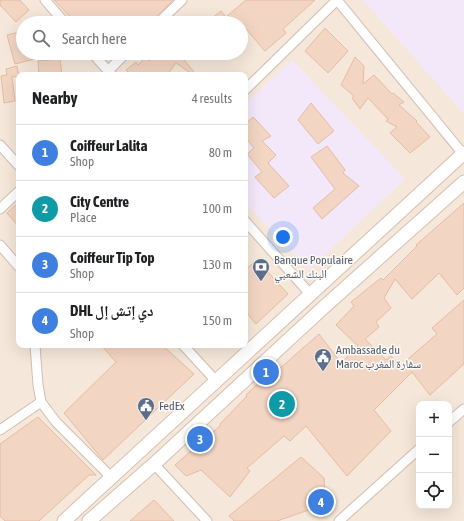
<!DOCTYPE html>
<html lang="en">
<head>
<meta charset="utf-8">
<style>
	:root { --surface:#fff; --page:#f2f2f2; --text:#202124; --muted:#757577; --line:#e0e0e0; --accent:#e76f51 }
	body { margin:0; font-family:"Asap Condensed","Noto Naskh Arabic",sans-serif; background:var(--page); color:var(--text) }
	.controls { position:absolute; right:12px; bottom:12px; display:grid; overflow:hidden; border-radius:8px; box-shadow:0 4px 16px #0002 }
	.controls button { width:36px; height:36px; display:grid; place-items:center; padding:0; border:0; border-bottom:1px solid var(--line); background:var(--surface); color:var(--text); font:20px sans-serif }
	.you { position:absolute; left:283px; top:237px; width:14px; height:14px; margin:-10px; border:3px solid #fff; border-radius:50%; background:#1a73e8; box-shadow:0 0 0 6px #1a73e833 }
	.badge { display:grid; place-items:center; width:26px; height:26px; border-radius:50%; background:var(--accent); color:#fff; font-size:13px; font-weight:700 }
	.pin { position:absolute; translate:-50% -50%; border:2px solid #fff; box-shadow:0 1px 4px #0006 }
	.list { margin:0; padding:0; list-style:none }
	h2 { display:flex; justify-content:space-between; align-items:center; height:52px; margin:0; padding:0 16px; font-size:17px }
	h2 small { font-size:13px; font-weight:400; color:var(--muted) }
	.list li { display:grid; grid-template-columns:26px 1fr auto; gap:12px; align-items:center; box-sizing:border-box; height:56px; padding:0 16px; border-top:1px solid var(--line) }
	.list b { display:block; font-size:15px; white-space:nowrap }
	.list p { margin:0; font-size:13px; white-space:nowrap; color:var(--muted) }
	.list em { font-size:13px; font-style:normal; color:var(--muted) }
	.icon { flex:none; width:22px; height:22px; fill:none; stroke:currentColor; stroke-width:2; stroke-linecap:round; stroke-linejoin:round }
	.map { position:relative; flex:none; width:464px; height:521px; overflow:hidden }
	.search { position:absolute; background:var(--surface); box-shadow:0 4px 16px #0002; left:16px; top:16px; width:232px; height:44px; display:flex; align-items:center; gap:10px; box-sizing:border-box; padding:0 14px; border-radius:22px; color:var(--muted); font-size:15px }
	.panel { position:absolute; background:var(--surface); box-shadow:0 4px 16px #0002; left:16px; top:72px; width:232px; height:276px; border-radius:8px }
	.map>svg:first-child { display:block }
</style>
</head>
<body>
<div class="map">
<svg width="464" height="521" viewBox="0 0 464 521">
	<rect width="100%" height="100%" fill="#fdf6ec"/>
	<path fill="#f5e8da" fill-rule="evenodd" d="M 0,0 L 464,0 L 464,521 L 0,521 ZM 23,23 L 241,23 L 241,53 L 23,53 ZM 19,75 L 245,75 L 245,345 L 19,345 ZM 419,404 L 449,404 L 449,506 L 419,506 Z"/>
	<g fill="#f3e8fa">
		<path d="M 363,0 L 464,0 L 464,114 Z"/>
		<path d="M 292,60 L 405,179 L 309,270 L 245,203 L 245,104 Z"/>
	</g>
	<g fill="#f3d5c3" stroke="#e6bba3">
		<path d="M 0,0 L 20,0 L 29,10 L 16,22 L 0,5 Z"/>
		<path d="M 54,0 L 173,0 L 151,23 L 76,23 Z"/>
		<path d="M 246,0 L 315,0 L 283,29 L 286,33 L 265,51 L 241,23 L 206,23 L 221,11 L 226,17 Z"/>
		<path d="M 325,28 L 348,51 L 328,73 L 305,51 Z"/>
		<path d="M 23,31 L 23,53 L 46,53 L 46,56 L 15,64 L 7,35 Z"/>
		<path d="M 158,53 L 183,53 L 181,56 L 194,72 L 192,74 L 176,63 L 167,75 L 127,75 L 129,73 L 126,70 L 136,62 L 138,65 L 146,57 L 149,61 Z"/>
		<path d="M 355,57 L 364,66 L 363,84 L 374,75 L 392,94 L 393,93 L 404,102 L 399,105 L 417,121 L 416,122 L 430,137 L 410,153 L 390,133 L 397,127 L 386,121 L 388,119 L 368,98 L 360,109 L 352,98 L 354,96 L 341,85 Z"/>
		<path d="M 60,59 L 62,75 L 39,75 L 38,61 Z"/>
		<path d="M 17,66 L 19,76 L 12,77 L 15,101 L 4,103 L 1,76 L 7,75 L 6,69 Z"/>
		<path d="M 311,103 L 334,131 L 318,144 L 298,120 Z"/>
		<path d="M 253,117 L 271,136 L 262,141 L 276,155 L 268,163 L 289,186 L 274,198 L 255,177 L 262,172 L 247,154 L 254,148 L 245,137 L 245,124 Z"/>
		<path d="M 327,146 L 345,170 L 343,173 L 359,186 L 322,219 L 313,208 L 335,189 L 311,157 Z"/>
		<path d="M 19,202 L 19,227 L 7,213 Z"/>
		<path d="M 464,203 L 464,288 L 457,295 L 439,273 L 412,299 L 395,279 L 384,298 L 391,308 L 376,322 L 379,327 L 365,339 L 386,360 L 391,356 L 400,366 L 437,334 L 432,328 L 464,300 L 464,364 L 430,395 L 412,372 L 374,410 L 391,431 L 347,476 L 306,426 L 290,441 L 284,436 L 247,468 L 250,471 L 230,497 L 201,470 L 186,476 L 175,465 L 221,425 L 220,424 L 247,396 L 246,395 L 275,367 L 278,370 L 319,334 L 341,363 L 358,346 L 336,325 L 354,306 L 351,302 L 381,278 L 383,280 L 417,246 L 416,245 Z"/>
		<path d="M 257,260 L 288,294 L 256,324 L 245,311 L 245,270 Z"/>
		<path d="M 101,345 L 162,345 L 194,374 L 103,460 L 64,413 L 116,362 Z"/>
		<path d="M 38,417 L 96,475 L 89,475 L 39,521 L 5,521 L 0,516 L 0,444 Z"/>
		<path d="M 301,457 L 324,478 L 326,504 L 277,521 L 234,521 L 229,516 Z"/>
		<path d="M 154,500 L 174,521 L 130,521 Z"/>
	</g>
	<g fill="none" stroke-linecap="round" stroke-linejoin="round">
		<defs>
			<g id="street">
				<path d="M 45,0 L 65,23"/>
				<path d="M 337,0 L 463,154"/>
				<path d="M 158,23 L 182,0"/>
				<path d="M 92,53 L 112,75"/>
				<path d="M 108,71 L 126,53"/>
				<path d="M 245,90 L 337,0"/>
				<path d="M 0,145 L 19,166"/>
				<path d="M 0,209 L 19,191"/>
				<path d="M 245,221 L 311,295"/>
				<path d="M 0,245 L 19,267"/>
				<path d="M 35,345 L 38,385 L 41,402 L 56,422 L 111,477"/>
				<path d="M 183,345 L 216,381"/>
				<path d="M 449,422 L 464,409"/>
				<path d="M 0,430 L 41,402"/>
				<path d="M 154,464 L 207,521"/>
				<path d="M 339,521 L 419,449"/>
			</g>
			<g id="secondary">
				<path d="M 64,521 L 464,153"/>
				<path d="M 89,521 L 154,464 L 324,307 L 464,182"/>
			</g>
		</defs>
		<use href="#street" stroke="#d1beb0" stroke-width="11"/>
		<use href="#secondary" stroke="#d6c0b0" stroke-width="15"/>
		<use href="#street" stroke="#fff" stroke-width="9"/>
		<use href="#secondary" stroke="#fff" stroke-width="13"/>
	</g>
	<defs>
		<symbol id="bank-pin" viewBox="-11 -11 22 30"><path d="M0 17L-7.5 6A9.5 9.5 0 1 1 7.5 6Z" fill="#5c6f8a" stroke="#fffaf3"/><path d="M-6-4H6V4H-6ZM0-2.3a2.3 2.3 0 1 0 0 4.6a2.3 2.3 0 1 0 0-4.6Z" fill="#fff"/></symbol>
		<symbol id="civic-pin" viewBox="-11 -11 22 30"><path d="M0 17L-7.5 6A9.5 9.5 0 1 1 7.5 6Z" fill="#5c6f8a" stroke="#fffaf3"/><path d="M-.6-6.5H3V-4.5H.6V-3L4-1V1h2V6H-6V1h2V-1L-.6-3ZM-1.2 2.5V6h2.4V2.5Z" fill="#fff"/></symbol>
	</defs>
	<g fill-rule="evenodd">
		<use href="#bank-pin" x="251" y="257" width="20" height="27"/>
		<use href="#civic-pin" x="313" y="347" width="20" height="27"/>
		<use href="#civic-pin" x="136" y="396" width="20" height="27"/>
	</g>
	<g text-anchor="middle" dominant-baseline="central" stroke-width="3" stroke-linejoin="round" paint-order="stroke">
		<g font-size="12" fill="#4e5e75" stroke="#fffaf3" text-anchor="start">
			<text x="274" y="260">Banque Populaire<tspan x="274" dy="14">البنك الشعبي</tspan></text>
			<text x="336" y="350">Ambassade du<tspan x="336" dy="14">Maroc سفارة المغرب</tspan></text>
			<text x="159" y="406">FedEx</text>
		</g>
	</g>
</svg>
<div class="controls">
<button>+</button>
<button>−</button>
<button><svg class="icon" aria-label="locate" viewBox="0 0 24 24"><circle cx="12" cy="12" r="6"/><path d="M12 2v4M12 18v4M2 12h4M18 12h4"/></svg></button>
</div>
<div class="you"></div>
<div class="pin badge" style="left:266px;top:372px;background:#3f7fe0">1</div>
<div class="pin badge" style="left:282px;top:404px;background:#0f9aa8">2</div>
<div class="pin badge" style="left:200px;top:439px;background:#3f7fe0">3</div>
<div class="pin badge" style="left:321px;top:502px;background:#3f7fe0">4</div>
<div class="search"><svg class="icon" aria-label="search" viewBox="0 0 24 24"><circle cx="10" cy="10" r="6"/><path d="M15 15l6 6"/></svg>Search here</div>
<section class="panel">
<h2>Nearby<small>4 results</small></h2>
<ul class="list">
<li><span class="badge" style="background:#3f7fe0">1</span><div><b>Coiffeur Lalita</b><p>Shop</p></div><em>80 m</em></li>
<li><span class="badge" style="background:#0f9aa8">2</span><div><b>City Centre</b><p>Place</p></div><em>100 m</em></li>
<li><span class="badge" style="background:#3f7fe0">3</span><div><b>Coiffeur Tip Top</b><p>Shop</p></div><em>130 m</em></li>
<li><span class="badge" style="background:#3f7fe0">4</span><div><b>DHL دي إتش إل</b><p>Shop</p></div><em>150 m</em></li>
</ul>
</section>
</div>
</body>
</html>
